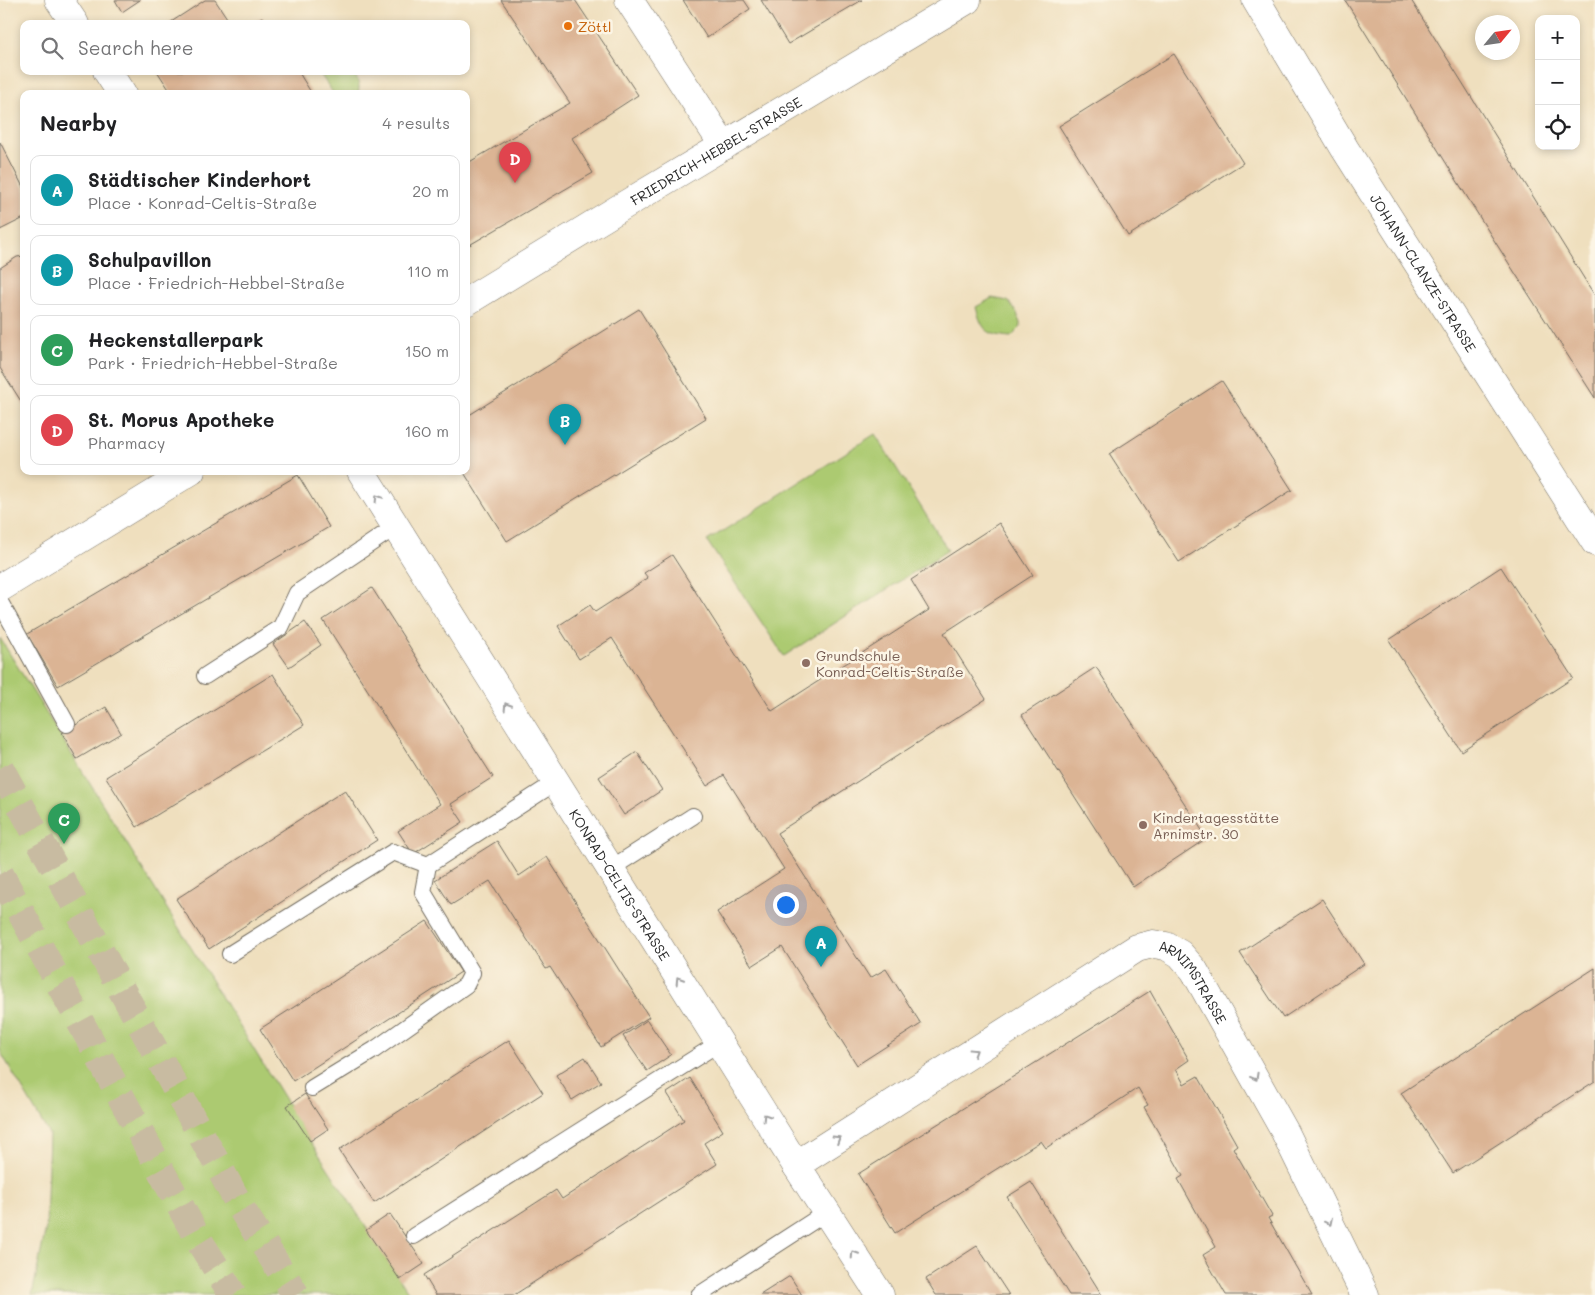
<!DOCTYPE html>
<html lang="en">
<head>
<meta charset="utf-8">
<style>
	:root { --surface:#fff; --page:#f2f2f2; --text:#202124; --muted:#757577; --line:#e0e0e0; --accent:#c8321e }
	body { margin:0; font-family:Mali,sans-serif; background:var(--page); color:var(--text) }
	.controls { position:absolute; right:15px; top:15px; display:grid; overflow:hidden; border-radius:10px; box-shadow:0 2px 8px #0003 }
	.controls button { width:45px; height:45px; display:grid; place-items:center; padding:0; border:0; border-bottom:1px solid var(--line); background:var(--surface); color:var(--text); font:25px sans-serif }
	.compass { position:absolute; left:1475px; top:15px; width:45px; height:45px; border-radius:50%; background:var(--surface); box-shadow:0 2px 8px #0003; rotate:61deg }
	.you { position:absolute; left:785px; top:904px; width:18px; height:18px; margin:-12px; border:4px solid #fff; border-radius:50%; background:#1a73e8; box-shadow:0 0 0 8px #1a73e833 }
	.badge { display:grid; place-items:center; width:32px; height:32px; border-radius:50%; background:var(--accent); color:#fff; font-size:16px; font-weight:700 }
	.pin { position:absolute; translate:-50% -41px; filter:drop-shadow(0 1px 2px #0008) }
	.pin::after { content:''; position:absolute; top:26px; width:18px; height:15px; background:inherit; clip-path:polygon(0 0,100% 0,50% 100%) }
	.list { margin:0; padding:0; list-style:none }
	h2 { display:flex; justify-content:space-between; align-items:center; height:65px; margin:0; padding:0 20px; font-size:21px }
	h2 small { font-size:16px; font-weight:400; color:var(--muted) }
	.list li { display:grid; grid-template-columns:32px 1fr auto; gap:15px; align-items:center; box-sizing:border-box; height:70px; margin:0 10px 10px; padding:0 10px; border:1px solid var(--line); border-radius:10px }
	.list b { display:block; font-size:19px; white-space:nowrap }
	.list p { margin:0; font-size:16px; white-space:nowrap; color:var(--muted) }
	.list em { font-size:16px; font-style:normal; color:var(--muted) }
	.icon { flex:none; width:28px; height:28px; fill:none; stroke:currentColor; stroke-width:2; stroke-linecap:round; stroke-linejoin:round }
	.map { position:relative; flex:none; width:1595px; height:1295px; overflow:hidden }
	.search { position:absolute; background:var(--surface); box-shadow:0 2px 8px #0003; left:20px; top:20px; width:450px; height:55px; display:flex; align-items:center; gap:12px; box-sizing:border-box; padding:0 18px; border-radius:10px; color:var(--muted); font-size:19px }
	.panel { position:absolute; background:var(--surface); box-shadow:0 2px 8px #0003; left:20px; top:90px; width:450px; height:385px; border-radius:10px }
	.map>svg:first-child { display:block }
</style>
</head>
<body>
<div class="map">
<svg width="1595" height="1295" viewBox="0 0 1595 1295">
	<rect width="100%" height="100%" fill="#fcf5e5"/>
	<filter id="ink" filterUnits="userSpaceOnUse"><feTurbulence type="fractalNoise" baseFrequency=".02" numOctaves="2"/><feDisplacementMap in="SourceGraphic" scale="10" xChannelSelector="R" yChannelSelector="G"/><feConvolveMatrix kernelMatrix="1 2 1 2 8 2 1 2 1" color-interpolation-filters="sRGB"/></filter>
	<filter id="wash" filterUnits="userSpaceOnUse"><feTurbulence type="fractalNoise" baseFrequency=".0096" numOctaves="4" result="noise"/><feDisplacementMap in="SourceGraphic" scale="20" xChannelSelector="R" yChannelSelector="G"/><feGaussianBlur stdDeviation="1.12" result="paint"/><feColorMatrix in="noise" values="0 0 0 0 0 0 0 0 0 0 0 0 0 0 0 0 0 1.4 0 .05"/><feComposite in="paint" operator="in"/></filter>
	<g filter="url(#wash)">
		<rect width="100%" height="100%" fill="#efdfbe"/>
		<g fill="#acca71" stroke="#6c7a4e">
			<path d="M 318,71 L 351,71 C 357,77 362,86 357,94 L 334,94 Z"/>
			<path d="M 992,298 L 1008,301 L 1017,313 L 1021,327 L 1011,337 C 986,335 982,330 976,307 Z"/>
			<path d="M 875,434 L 948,550 L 784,656 L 707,541 Z"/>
			<path d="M 0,638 L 311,1142 L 410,1295 L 32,1295 L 46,1228 L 49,1134 L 0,1051 Z"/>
		</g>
		<g id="blocks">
			<g fill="#dbb494">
				<path d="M 115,0 L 140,0 L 122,12 Z"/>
				<path d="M 205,0 L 215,0 L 231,24 L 168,24 Z"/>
				<path d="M 501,0 L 575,0 L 638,95 L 572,138 L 593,173 L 466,247 L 466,164 L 570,103 Z"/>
				<path d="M 683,0 L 744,0 L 750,9 L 707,38 Z"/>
				<path d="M 761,0 L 862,0 L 788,44 Z"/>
				<path d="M 1345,0 L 1411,0 L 1595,296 L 1595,398 L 1492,237 Z"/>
				<path d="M 262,17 L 267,24 L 251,24 Z"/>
				<path d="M 1174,54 L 1243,163 L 1128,236 L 1059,126 Z"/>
				<path d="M 157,71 L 298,71 L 312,94 L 172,94 Z"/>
				<path d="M 0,142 L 24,189 L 24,218 L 0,230 Z"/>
				<path d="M 24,256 L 24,406 L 0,368 L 0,268 L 17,257 Z"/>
				<path d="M 639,309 L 706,418 L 507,541 L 463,471 L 466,471 L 466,417 Z"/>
				<path d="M 1222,381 L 1292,490 L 1179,562 L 1109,454 Z"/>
				<path d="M 298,475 L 329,527 L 58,686 L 27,634 Z"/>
				<path d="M 999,523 L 1033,575 L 944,633 L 986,699 L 777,833 L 870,978 L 886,969 L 921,1024 L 857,1065 L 782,947 L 752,966 L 717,912 L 784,869 L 724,775 L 707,786 L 612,638 L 579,659 L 558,626 L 590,605 L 595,612 L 648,578 L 644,573 L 672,555 L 772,711 L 929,610 L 911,580 Z"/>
				<path d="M 1501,567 L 1573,678 L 1461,751 L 1389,640 Z"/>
				<path d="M 372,588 L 493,777 L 451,804 L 463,822 L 413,854 L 398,831 L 440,804 L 323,620 Z"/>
				<path d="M 305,622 L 321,645 L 289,667 L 273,644 Z"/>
				<path d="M 1096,667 L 1207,838 L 1133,887 L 1022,715 Z"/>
				<path d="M 273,674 L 304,725 L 137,827 L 106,777 Z"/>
				<path d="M 106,707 L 121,733 L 77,759 L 62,733 Z"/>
				<path d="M 637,752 L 662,790 L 624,815 L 599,777 Z"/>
				<path d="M 345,790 L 377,840 L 209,949 L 176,899 Z"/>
				<path d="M 497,841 L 519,876 L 547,857 L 649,1017 L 601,1047 L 550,967 L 546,969 L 490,881 L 451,905 L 435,880 Z"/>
				<path d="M 1322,899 L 1364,964 L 1283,1018 L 1240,953 Z"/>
				<path d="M 427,921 L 461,972 L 293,1081 L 260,1029 Z"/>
				<path d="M 1595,968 L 1595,1081 L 1453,1173 L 1401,1093 Z"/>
				<path d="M 1150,991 L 1189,1060 L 1176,1069 L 1184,1084 L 1198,1076 L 1237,1145 L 1233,1148 L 1272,1216 L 1268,1218 L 1312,1295 L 1226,1295 L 1203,1255 L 1216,1247 L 1178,1179 L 1183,1176 L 1144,1107 L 1148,1105 L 1138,1088 L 1046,1148 L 1041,1141 L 895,1233 L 858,1174 Z"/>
				<path d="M 647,1020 L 671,1055 L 647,1071 L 623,1036 Z"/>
				<path d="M 509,1040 L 543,1093 L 374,1203 L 339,1150 Z"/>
				<path d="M 585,1057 L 601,1082 L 572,1100 L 556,1075 Z"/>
				<path d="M 690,1078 L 723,1131 L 704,1143 L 717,1164 L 514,1295 L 436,1295 L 424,1275 L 556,1190 L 562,1199 L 684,1120 L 667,1093 Z"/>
				<path d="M 305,1094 L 328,1129 L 310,1141 L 287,1106 Z"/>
				<path d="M 1031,1182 L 1102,1295 L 1069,1295 L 1007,1197 Z"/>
				<path d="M 390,1214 L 424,1264 L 400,1280 L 366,1230 Z"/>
				<path d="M 977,1246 L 1009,1295 L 936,1295 L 926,1279 Z"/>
				<path d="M 790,1276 L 802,1295 L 760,1295 Z"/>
			</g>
		</g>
	</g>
	<g filter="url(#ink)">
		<use href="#blocks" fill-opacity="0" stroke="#706a5e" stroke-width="1"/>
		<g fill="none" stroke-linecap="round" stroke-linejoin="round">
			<g stroke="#c8bba1" stroke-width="28" stroke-dasharray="28 14" stroke-linecap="butt">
				<path d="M 0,768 L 244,1213 L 296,1295"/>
				<path d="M 0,874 L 198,1239 L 233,1295"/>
			</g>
			<defs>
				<g id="service">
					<path d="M 0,602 L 67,724"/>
					<path d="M 205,676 L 281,627 L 297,593 L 395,527"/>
					<path d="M 610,869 L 693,816"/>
					<path d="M 230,954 L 393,852 L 428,865 L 556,782"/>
					<path d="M 312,1088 L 374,1050 L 466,985 L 472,973 L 423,892 L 428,865"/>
					<path d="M 414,1236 L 719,1043"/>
					<path d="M 699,1295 L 827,1212"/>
				</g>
				<g id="minor">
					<path d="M 59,0 L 75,24"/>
					<path d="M 629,0 L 724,146"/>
					<path d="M 107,71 L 122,94"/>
					<path id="s1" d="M 361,471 L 796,1165 L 880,1295"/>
					<path id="s2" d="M 796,1165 L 1137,948 L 1153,944 L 1166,946 L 1180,954 L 1194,970 L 1285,1132 L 1365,1295"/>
				</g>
				<g id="tertiary">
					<path id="s3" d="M 1256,0 L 1345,149 L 1595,542"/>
					<path id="s4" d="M 466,302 L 623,206 L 967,0"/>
					<path d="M 0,588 L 191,471"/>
				</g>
			</defs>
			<use href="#service" stroke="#706a5e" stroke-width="18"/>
			<use href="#minor" stroke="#706a5e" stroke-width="29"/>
			<use href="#tertiary" stroke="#706a5e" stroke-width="29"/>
			<use href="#service" stroke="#fff" stroke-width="16"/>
			<use href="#minor" stroke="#fff" stroke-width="28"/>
			<use href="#tertiary" stroke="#fff" stroke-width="28"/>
		</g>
		<defs><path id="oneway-chevron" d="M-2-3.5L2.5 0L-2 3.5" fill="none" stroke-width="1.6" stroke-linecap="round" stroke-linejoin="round" transform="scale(1.25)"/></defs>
		<g stroke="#a0a0a0">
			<use href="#oneway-chevron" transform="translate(378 498) rotate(-122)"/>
			<use href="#oneway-chevron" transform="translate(507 706) rotate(-122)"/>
			<use href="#oneway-chevron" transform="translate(679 980) rotate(-122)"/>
			<use href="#oneway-chevron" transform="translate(974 1052) rotate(-32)"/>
			<use href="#oneway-chevron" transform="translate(1255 1077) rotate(61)"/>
			<use href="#oneway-chevron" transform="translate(766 1117) rotate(-122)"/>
			<use href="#oneway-chevron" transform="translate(837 1139) rotate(-32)"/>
			<use href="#oneway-chevron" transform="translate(1329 1222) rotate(64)"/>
			<use href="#oneway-chevron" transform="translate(854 1254) rotate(-123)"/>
		</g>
	</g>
	<circle fill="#e8710a" stroke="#fcf5e5" stroke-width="2" cx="568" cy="26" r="5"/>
	<g fill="#8d6e63" stroke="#fcf5e5" stroke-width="2">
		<circle cx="806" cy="663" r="5"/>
		<circle cx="1143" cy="825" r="5"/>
	</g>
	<g text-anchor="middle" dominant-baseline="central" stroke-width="5" stroke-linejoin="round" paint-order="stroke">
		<g font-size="14" fill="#c56008" stroke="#fcf5e5" text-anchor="start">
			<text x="578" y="26">Zöttl</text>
		</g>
		<g font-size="14" fill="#2b2b2b" stroke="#fcf5e5">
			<text stroke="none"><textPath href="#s4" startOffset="292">FRIEDRICH-HEBBEL-STRASSE</textPath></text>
			<text stroke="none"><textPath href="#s3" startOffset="320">JOHANN-CLANZE-STRASSE</textPath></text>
			<text stroke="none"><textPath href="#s1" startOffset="488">KONRAD-CELTIS-STRASSE</textPath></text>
			<text stroke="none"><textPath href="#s2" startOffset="479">ARNIMSTRASSE</textPath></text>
		</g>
		<g font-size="14" fill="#785e54" stroke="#fcf5e5" text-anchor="start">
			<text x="816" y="655">Grundschule<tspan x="816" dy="16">Konrad-Celtis-Straße</tspan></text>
			<text x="1153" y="817">Kindertagesstätte<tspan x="1153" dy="16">Arnimstr. 30</tspan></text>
		</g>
	</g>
</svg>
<div class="controls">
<button>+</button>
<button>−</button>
<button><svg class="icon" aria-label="locate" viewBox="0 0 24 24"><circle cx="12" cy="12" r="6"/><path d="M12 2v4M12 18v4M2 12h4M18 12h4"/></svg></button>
</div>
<svg class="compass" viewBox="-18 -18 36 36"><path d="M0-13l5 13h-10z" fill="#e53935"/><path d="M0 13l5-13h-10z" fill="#757577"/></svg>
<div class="you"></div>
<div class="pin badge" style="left:821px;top:967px;background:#0f9aa8">A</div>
<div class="pin badge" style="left:565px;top:445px;background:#0f9aa8">B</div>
<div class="pin badge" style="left:64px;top:844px;background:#2e9e5b">C</div>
<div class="pin badge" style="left:515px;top:183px;background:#e0444e">D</div>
<div class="search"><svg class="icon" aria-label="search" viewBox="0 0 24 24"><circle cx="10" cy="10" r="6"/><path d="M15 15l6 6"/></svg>Search here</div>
<section class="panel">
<h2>Nearby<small>4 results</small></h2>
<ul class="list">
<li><span class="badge" style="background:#0f9aa8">A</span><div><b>Städtischer Kinderhort</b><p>Place · Konrad-Celtis-Straße</p></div><em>20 m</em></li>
<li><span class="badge" style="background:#0f9aa8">B</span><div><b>Schulpavillon</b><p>Place · Friedrich-Hebbel-Straße</p></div><em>110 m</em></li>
<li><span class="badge" style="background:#2e9e5b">C</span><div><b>Heckenstallerpark</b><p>Park · Friedrich-Hebbel-Straße</p></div><em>150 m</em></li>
<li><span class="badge" style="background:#e0444e">D</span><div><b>St. Morus Apotheke</b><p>Pharmacy</p></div><em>160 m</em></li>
</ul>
</section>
</div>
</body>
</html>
